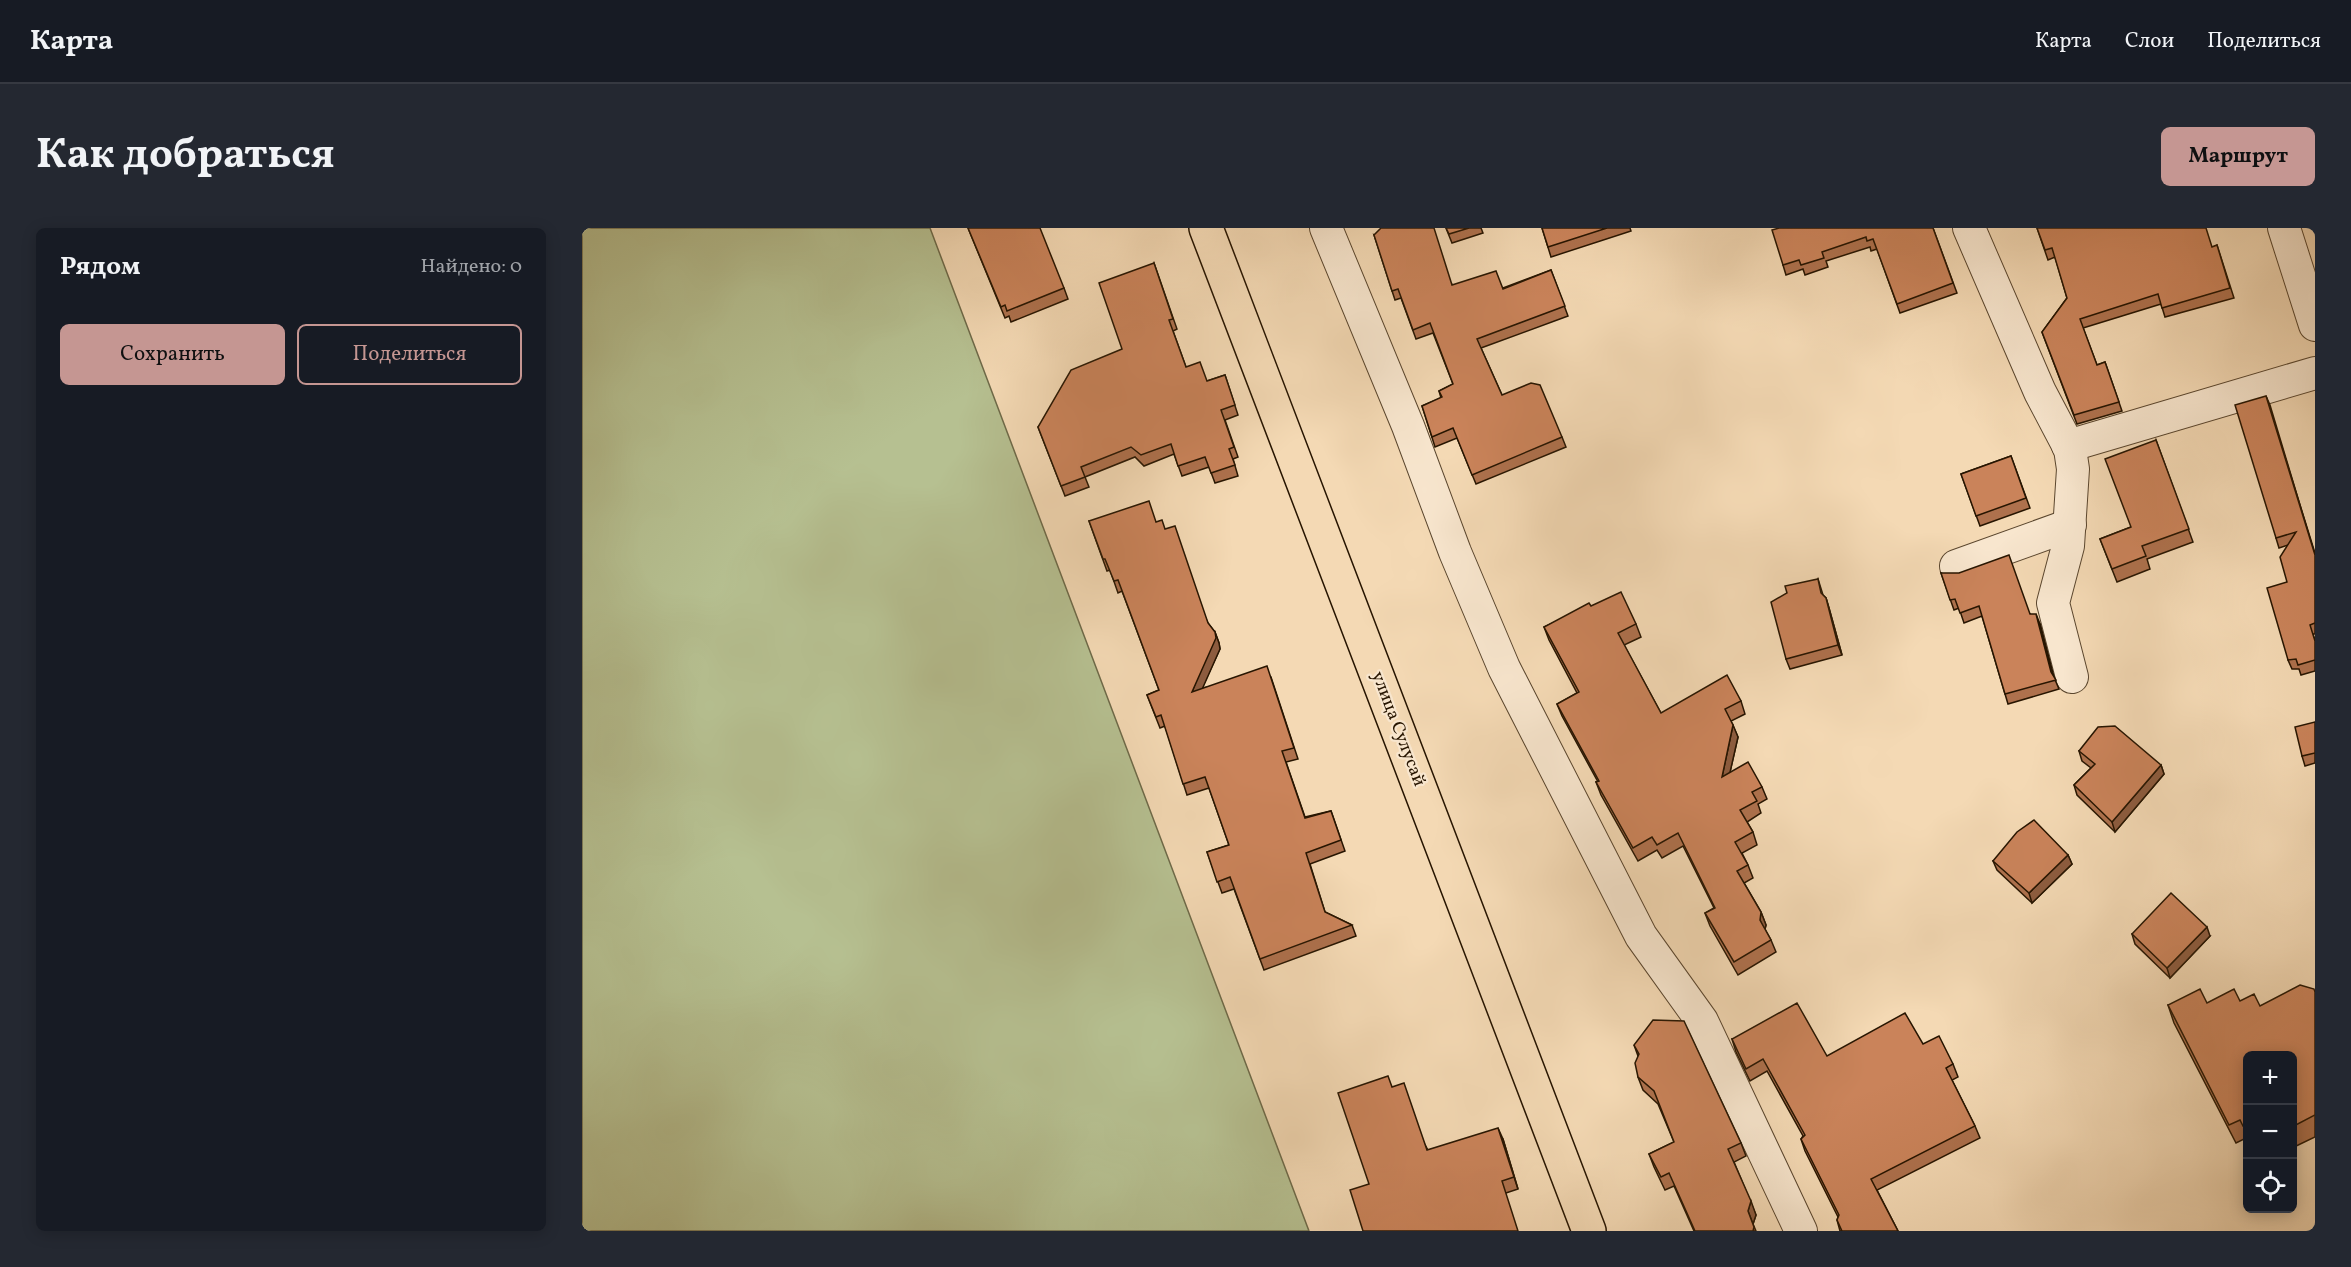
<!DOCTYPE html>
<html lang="ru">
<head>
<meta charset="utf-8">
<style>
	:root { --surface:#171b24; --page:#242831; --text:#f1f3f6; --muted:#9ea1a6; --line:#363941; --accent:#c59692 }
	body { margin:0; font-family:Vollkorn,serif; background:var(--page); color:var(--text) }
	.controls { position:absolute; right:18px; bottom:18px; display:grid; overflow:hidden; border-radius:9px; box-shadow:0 3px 15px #0003 }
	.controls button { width:54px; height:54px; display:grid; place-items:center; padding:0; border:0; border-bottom:2px solid var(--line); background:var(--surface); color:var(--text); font:30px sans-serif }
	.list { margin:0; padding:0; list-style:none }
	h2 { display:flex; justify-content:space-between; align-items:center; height:78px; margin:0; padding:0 24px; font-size:26px }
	h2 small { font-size:20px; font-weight:400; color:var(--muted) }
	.actions { display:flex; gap:12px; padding:18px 24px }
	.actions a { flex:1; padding:14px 0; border:2px solid var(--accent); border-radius:9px; text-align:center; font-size:21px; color:var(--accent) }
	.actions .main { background:var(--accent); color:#111 }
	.icon { flex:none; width:33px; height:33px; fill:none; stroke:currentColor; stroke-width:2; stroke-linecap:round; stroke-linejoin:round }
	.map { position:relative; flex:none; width:1733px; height:1003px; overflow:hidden; border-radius:9px }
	header { display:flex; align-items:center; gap:36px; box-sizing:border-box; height:84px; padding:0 30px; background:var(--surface); border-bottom:2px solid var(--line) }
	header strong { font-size:28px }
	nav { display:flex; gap:33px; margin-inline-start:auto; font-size:21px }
	.intro { display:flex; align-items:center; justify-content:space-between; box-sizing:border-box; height:144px; padding:0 36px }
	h1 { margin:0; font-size:42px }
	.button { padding:15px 27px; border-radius:9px; background:var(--accent); color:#111; font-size:21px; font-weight:700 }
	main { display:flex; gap:36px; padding:0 36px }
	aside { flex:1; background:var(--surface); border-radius:9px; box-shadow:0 3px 15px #0003 }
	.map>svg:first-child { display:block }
</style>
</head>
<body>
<header>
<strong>Карта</strong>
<nav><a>Карта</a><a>Слои</a><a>Поделиться</a></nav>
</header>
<div class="intro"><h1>Как добраться</h1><a class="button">Маршрут</a></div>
<main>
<aside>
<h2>Рядом<small>Найдено: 0</small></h2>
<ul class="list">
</ul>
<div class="actions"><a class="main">Сохранить</a><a>Поделиться</a></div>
</aside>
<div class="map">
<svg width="1733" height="1003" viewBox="0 0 1733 1003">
	<rect width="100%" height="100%" fill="#f4d9b4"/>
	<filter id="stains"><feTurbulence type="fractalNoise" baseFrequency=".00333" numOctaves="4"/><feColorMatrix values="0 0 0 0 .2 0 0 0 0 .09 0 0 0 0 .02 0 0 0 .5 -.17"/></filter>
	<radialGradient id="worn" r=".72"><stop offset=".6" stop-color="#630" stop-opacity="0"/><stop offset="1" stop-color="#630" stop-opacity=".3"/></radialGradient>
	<path fill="#b6c091" stroke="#6e6a49" stroke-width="1.5" d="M 0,0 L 348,0 L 727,1003 L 0,1003 Z"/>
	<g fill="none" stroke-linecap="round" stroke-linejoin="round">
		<defs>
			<g id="minor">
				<path d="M 744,0 L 826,198 L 873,324 L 922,440 L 1059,708 L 1120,793 L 1219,1003"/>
				<path d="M 1387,0 L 1458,164 L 1488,221 L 1491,241 L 1486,318 L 1471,375 L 1490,449"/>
				<path d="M 1702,0 L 1733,97"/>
				<path d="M 1486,218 L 1733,145"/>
				<path d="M 1374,338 L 1488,297"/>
			</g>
			<path id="major" d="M 624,0 L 1007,1003"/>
		</defs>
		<use href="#minor" stroke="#5a462e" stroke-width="34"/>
		<use href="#major" stroke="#271501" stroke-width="36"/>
		<use href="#minor" stroke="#f8e6ce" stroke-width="32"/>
		<use href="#major" stroke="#f4d9b4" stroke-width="33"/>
	</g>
	<g fill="#ae714d" stroke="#271501" stroke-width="1.5">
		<path d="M 386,0 L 482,60 L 486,71 L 429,94 L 427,88 L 423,90 Z"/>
		<path d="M 864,0 L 899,0 L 901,5 L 870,15 Z"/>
		<path d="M 960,0 L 1048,0 L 1049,3 L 969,29 Z"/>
		<path d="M 1197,0 L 1351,0 L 1375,65 L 1318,85 L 1295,21 L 1289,23 L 1288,19 L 1244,33 L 1246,39 L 1223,47 L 1221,41 L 1204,47 L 1201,37 Z"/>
		<path d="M 1455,0 L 1631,19 L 1635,17 L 1652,70 L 1583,89 L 1579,76 L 1501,100 L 1515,137 L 1523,134 L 1540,183 L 1495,196 L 1460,104 L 1485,70 L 1473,29 L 1466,32 Z"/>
		<path d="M 792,7 L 871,57 L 921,60 L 969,42 L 986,88 L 899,120 L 920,167 L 980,209 L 984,219 L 894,256 L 875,210 L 853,219 L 840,178 L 859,170 L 857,163 L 871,156 L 851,105 L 834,111 L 819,70 L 813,72 Z"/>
		<path d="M 572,35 L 595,101 L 591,103 L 604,139 L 625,153 L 643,147 L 656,187 L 643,192 L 656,229 L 651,231 L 656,248 L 633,255 L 627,239 L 600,248 L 592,226 L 562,238 L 553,229 L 503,249 L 507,259 L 483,268 L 456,199 L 540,121 Z"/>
		<path d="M 1684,168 L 1733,325 L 1733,406 L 1731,406 L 1733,412 L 1733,443 L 1719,447 L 1717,441 L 1710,441 L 1706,432 L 1706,317 L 1697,320 L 1694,310 Z"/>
		<path d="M 1574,212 L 1611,314 L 1565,331 L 1568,341 L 1535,354 L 1518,311 L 1549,299 Z"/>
		<path d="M 1429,228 L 1448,280 L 1398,298 L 1379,246 Z"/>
		<path d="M 507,293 L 574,294 L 583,301 L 626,395 L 633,404 L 637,415 L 638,421 L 620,460 L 689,449 L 716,531 L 704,534 L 723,589 L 749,583 L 763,623 L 728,636 L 743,684 L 770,697 L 774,708 L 682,742 L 652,661 L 640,665 L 625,624 L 647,617 L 627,560 L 605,567 L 583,498 L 578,500 L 565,467 L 577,462 L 540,363 L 536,365 L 528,342 L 525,343 Z"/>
		<path d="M 1359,345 L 1448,386 L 1458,396 L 1471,447 L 1477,461 L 1426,476 L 1400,388 L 1382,395 L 1377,380 L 1372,382 Z"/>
		<path d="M 1236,351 L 1241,367 L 1244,370 L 1247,380 L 1260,427 L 1208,441 L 1204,431 Z"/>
		<path d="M 1009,378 L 1054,396 L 1059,409 L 1042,417 L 1079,485 L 1159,473 L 1163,486 L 1149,493 L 1156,509 L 1148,544 L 1180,559 L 1185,571 L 1176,576 L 1179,585 L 1165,594 L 1171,604 L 1175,617 L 1160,625 L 1166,637 L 1171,650 L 1162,655 L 1179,684 L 1184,697 L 1183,701 L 1189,712 L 1194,724 L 1156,747 L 1128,698 L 1123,685 L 1132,680 L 1101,618 L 1080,630 L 1075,622 L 1056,633 L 1019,567 L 1014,554 L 1016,554 L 980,488 L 975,476 L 995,465 L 967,412 L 962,399 Z"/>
		<path d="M 1733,494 L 1733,535 L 1723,538 L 1720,528 Z"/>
		<path d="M 1497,523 L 1579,537 L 1582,546 L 1533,604 L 1495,567 L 1492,557 L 1509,540 L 1500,533 Z"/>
		<path d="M 1486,627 L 1490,636 L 1450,675 L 1415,642 L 1411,633 Z"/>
		<path d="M 1550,706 L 1628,708 L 1588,750 L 1553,716 Z"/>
		<path d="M 1733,764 L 1733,909 L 1710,920 L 1710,828 L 1665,828 L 1665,912 L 1664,910 L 1654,915 L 1592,795 L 1586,777 L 1658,773 L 1678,778 Z"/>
		<path d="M 1150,811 L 1245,828 L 1341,816 L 1371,836 L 1376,849 L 1370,852 L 1393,898 L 1398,910 L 1295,962 L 1316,1003 L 1258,1003 L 1255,992 L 1256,989 L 1223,923 L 1219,911 L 1221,908 L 1185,843 L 1168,853 L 1154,824 Z"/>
		<path d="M 1052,817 L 1159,915 L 1164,928 L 1152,934 L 1174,987 L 1171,996 L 1174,1003 L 1112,1003 L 1092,958 L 1083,962 L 1072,939 L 1067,926 L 1092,914 L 1076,876 L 1061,862 L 1056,849 L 1056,828 Z"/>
		<path d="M 810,859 L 846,922 L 921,911 L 936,961 L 924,965 L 787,956 Z"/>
	</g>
	<g fill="#8d5c3f" stroke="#271501" stroke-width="1.5">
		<path d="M 1684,168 L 1688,177 L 1733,327 Z"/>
		<path d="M 1244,370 L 1247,380 L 1260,427 L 1256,417 Z"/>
		<path d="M 1454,386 L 1458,396 L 1473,453 L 1469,444 Z"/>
		<path d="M 633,404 L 637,415 L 638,421 L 614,475 L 610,464 Z"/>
		<path d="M 1151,497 L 1156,509 L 1144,562 L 1140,549 Z"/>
		<path d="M 1579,537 L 1582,546 L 1533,604 L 1530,594 Z"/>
		<path d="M 1486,627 L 1490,636 L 1450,675 L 1447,665 Z"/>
		<path d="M 1179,684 L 1184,697 L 1182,705 L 1178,692 Z"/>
		<path d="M 1625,699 L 1628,708 L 1588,750 L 1585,740 Z"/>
		<path d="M 916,900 L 921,911 L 936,961 L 932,949 Z"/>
		<path d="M 1169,973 L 1174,987 L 1171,996 L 1166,983 Z"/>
	</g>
	<g fill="#ca835a" stroke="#271501" stroke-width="1.5">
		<path d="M 386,0 L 458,0 L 482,60 L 425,83 L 423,77 L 419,79 Z"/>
		<path d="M 799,0 L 852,0 L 870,57 L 914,43 L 921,61 L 969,42 L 983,78 L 895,111 L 920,167 L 949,155 L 958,157 L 980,209 L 890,247 L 871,200 L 850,209 L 840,178 L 860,169 L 857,163 L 871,156 L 848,95 L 831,102 L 816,61 L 810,63 L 792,7 Z"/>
		<path d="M 864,0 L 887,0 L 867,6 Z"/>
		<path d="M 960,0 L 1025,0 L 966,19 Z"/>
		<path d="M 1197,0 L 1351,0 L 1371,55 L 1315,76 L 1291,11 L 1285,13 L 1284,9 L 1240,24 L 1242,30 L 1219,37 L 1217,32 L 1201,37 L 1190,2 Z"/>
		<path d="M 1455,0 L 1624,0 L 1630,19 L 1635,17 L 1648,60 L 1580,80 L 1576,66 L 1498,91 L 1515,137 L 1523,134 L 1537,174 L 1492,187 L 1460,104 L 1485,70 L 1470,20 L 1463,22 Z"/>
		<path d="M 572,35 L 591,91 L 587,92 L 604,139 L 618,134 L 625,153 L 643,147 L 653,177 L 639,182 L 652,219 L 647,221 L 653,237 L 629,245 L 623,229 L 596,238 L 589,216 L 559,227 L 549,219 L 499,239 L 503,249 L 479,258 L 456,199 L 489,142 L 540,121 L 517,55 Z"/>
		<path d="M 1684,168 L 1733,327 L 1733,395 L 1728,397 L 1733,413 L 1733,432 L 1716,437 L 1714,431 L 1706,432 L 1685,360 L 1705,354 L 1698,329 L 1714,304 L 1694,310 L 1653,177 Z"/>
		<path d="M 1574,212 L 1607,301 L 1560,318 L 1564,328 L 1530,341 L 1518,311 L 1549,299 L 1523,231 Z"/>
		<path d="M 1429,228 L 1444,270 L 1394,288 L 1379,246 Z"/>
		<path d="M 567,273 L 574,294 L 580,292 L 583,301 L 593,298 L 626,395 L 633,404 L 634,410 L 610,464 L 685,438 L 712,520 L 700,523 L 723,590 L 749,583 L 759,612 L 724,625 L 743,684 L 770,697 L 678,731 L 648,649 L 635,654 L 625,624 L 647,617 L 623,549 L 601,556 L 579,487 L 574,489 L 565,467 L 577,462 L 536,352 L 532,353 L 523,331 L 521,331 L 507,293 Z"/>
		<path d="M 1427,327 L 1448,386 L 1454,386 L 1469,444 L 1474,452 L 1423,466 L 1397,378 L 1378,385 L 1373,371 L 1368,372 L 1359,345 L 1377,345 Z"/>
		<path d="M 1236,351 L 1239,365 L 1244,370 L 1256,417 L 1204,431 L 1189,374 L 1205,365 L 1203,358 Z"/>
		<path d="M 1039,364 L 1054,396 L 1036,405 L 1079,485 L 1145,447 L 1159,473 L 1143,481 L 1151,497 L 1140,549 L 1166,534 L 1180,559 L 1170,564 L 1175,573 L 1158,582 L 1171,604 L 1153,614 L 1166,637 L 1155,643 L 1179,684 L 1178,692 L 1189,712 L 1152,734 L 1123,685 L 1133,680 L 1096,605 L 1075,617 L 1070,609 L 1051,620 L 1014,554 L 1017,553 L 975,476 L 997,464 L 962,399 L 1007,375 L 1009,378 Z"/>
		<path d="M 1733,494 L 1733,525 L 1720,528 L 1713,499 Z"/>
		<path d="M 1533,498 L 1579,537 L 1530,594 L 1492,557 L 1513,536 L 1497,523 L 1516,499 Z"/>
		<path d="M 1452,592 L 1486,627 L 1447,665 L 1411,633 L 1435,604 Z"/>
		<path d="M 1589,665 L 1625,699 L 1585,740 L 1550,706 Z"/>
		<path d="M 1718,757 L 1732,761 L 1733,764 L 1733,887 L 1710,899 L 1710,828 L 1665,828 L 1665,896 L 1661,898 L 1658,892 L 1647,897 L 1586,777 L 1618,761 L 1625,775 L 1652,761 L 1658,773 L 1672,766 L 1678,778 Z"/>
		<path d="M 1215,775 L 1245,828 L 1323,785 L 1341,816 L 1357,808 L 1371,836 L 1364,840 L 1393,898 L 1289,951 L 1316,1003 L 1260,1003 L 1255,992 L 1257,987 L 1219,911 L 1223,907 L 1181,831 L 1164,841 L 1150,811 Z"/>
		<path d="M 1071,792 L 1102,793 L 1159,915 L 1146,921 L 1169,973 L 1166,983 L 1172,999 L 1171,1003 L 1113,1003 L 1087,945 L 1079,949 L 1067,926 L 1092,914 L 1072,863 L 1056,849 L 1053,835 L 1057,826 L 1052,817 Z"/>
		<path d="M 806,848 L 810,859 L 822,855 L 845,922 L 916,900 L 932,949 L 920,953 L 936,1003 L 781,1003 L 768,962 L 787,956 L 756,865 Z"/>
	</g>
	<g text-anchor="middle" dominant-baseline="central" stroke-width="4.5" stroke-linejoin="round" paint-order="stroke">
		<g font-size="18" fill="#271501" stroke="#f8e6ce">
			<text transform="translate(816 501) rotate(69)">улица Сулусай</text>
		</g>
	</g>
	<rect width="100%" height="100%" filter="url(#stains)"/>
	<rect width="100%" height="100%" fill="url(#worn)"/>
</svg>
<div class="controls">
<button>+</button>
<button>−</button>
<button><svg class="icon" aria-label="locate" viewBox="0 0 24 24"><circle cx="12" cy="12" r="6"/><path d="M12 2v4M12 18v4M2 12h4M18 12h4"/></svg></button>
</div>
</div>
</main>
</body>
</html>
